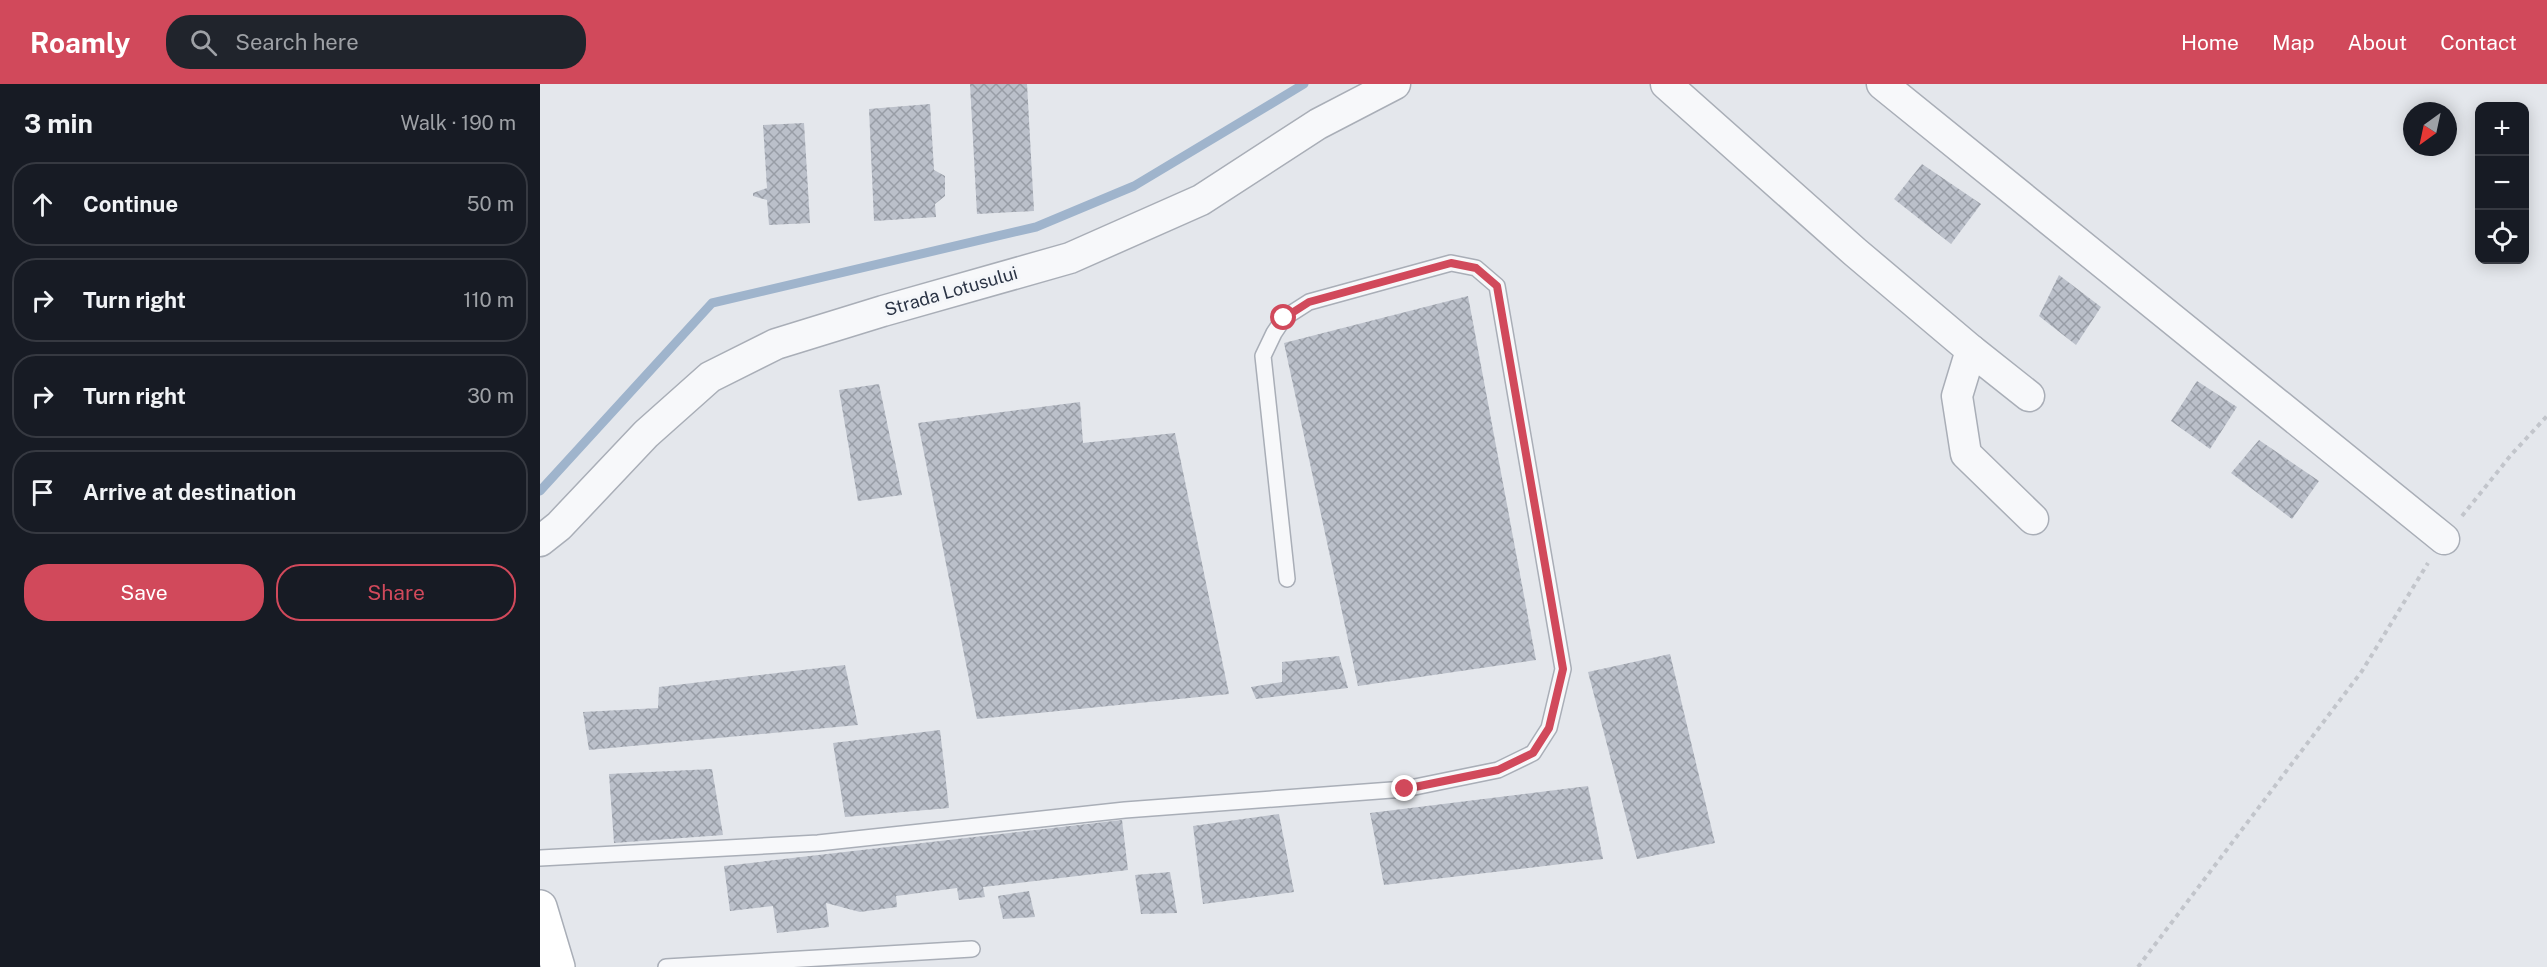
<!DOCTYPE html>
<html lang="en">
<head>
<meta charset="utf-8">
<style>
	:root { --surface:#171b24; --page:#20242c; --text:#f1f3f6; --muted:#9ea1a6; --line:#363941; --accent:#d1495b }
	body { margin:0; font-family:"Public Sans",sans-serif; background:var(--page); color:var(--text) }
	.controls { position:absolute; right:18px; top:18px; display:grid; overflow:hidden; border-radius:12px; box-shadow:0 3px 15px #0003 }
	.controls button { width:54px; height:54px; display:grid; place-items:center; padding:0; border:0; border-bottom:2px solid var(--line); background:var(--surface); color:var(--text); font:30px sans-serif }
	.compass { position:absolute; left:1863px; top:18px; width:54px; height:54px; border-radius:50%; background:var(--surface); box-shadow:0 3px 15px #0003; rotate:213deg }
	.stop { position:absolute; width:18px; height:18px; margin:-14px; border:4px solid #d1495b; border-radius:50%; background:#fff }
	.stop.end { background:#d1495b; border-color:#fff; box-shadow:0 2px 6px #0008 }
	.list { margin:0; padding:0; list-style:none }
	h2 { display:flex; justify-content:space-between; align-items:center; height:78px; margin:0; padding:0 24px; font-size:26px }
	h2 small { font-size:20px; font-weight:400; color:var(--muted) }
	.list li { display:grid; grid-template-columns:39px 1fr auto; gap:18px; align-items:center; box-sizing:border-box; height:84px; margin:0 12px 12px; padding:0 12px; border:2px solid var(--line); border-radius:24px }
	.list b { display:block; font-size:22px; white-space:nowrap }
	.list em { font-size:20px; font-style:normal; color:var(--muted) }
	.actions { display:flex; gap:12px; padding:18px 24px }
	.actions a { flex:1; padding:14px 0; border:2px solid var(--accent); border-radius:24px; text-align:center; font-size:21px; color:var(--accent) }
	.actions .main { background:var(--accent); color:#fff }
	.icon { flex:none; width:33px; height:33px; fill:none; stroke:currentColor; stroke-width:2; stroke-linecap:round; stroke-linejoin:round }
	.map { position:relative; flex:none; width:2007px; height:883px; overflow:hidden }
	header { display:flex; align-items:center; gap:36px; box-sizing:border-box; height:84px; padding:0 30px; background:var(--accent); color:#fff }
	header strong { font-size:28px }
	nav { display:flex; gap:33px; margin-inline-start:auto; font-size:21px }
	.search { width:420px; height:54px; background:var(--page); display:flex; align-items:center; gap:15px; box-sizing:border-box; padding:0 21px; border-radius:24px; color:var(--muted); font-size:22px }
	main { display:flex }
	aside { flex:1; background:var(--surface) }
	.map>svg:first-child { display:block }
</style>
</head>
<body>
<header>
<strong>Roamly</strong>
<div class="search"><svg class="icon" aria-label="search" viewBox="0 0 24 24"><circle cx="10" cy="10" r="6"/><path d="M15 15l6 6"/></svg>Search here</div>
<nav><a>Home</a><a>Map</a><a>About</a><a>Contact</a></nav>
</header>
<main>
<aside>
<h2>3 min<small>Walk · 190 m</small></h2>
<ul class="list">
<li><svg class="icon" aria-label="ahead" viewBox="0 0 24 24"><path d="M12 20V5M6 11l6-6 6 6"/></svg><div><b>Continue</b></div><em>50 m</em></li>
<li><svg class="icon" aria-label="right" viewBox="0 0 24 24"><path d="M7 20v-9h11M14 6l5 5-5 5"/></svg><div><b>Turn right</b></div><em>110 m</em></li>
<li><svg class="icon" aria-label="right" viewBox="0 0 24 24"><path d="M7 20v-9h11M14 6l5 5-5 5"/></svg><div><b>Turn right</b></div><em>30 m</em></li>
<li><svg class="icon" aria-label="arrive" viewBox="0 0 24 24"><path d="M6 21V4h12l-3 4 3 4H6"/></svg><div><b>Arrive at destination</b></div></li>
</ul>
<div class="actions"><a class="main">Save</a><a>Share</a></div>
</aside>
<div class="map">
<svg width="2007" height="883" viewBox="0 0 2007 883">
	<defs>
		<pattern id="building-cross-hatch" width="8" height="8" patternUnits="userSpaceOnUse" patternTransform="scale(1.5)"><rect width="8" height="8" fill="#bbc0ca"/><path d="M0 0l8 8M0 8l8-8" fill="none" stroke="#989da6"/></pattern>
	</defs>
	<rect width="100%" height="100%" fill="#e4e7ec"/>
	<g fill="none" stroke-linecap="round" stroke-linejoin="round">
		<path stroke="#9fb4cc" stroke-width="9" d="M 0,407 L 172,219 L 496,143 L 594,102 L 764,0"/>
	</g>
	<g fill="url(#building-cross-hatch)">
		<path d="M 430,0 L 487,0 L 494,127 L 437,130 Z"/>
		<path d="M 390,20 L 394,86 L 405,92 L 405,112 L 395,120 L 396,133 L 334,137 L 329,25 Z"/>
		<path d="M 264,39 L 270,139 L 229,141 L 227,116 L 213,112 L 213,109 L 227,104 L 223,41 Z"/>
		<path d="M 1382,80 L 1441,120 L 1411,160 L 1354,115 Z"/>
		<path d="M 1519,191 L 1561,223 L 1536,261 L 1499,232 Z"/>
		<path d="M 928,212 L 996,576 L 818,602 L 744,259 Z"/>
		<path d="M 1657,297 L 1697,323 L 1670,365 L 1631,337 Z"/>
		<path d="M 339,300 L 362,411 L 318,417 L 299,306 Z"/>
		<path d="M 540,318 L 543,359 L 635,349 L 689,610 L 437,635 L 378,339 Z"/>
		<path d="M 1719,356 L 1779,397 L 1752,435 L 1691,389 Z"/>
		<path d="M 1130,570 L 1175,759 L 1097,775 L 1048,588 Z"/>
		<path d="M 799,572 L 808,604 L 716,615 L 711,603 L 742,598 L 742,578 Z"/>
		<path d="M 305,581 L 318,641 L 49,666 L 43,628 L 118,624 L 119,603 Z"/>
		<path d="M 400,646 L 409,724 L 305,733 L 293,659 Z"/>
		<path d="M 172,685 L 183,751 L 74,759 L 69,690 Z"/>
		<path d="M 1048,702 L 1063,775 L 844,801 L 830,729 Z"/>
		<path d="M 739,730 L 754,808 L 663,820 L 653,742 Z"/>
		<path d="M 582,736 L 588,786 L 443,803 L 445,813 L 419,816 L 417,804 L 356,812 L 357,823 L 320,828 L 286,819 L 289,843 L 237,849 L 233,822 L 190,827 L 184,782 Z"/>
		<path d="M 630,788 L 637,829 L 601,830 L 595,791 Z"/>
		<path d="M 489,807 L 495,833 L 463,835 L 458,812 Z"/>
	</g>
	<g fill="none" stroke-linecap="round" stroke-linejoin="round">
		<defs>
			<g id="lane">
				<path d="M 0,774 L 278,759 L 585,726 L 865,705 L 958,686 L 993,669 L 1009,644 L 1023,585 L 957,202 L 936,184 L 911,179 L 769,218 L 744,234 L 734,249 L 723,272 L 747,495"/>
				<path d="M 126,883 L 432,865"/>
			</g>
			<g id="street">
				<path d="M 1126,0 L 1315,168 L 1431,266 L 1417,312 L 1426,370 L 1493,435"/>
				<path d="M 1342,0 L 1904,455"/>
				<path d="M 1431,266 L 1489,312"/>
				<path d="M 0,457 L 19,442 L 106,350 L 170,293 L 236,260 L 343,227 L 530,174 L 661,116 L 778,40 L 855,0"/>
			</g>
			<path id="secondary" d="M 0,823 L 18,883"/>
		</defs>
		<use href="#lane" stroke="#a9aeb7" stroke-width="18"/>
		<use href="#street" stroke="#a9aeb7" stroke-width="33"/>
		<use href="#secondary" stroke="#a9aeb7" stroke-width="36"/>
		<g stroke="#c2c5cb" stroke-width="4" stroke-dasharray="4.5 4.5" stroke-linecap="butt">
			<path d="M 1922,432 L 1971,371 L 2007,332"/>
			<path d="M 1598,883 L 1822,587 L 1888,479"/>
		</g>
		<use href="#lane" stroke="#f7f8fa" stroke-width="15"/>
		<use href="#street" stroke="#f7f8fa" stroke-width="30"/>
		<use href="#secondary" stroke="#fff" stroke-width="33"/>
	</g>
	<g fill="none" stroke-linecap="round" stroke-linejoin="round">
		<path stroke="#d1495b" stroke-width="8" d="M 744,234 L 769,218 L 911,179 L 936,184 L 957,202 L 1023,585 L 1009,644 L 993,669 L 958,686 L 865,705"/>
	</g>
	<g text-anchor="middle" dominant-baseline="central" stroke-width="6" stroke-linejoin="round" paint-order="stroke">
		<g font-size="18" fill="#2b3445" stroke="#f4f6f9">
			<text transform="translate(411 207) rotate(-16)">Strada Lotusului</text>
		</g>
	</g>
</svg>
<div class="controls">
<button>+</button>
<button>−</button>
<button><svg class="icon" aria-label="locate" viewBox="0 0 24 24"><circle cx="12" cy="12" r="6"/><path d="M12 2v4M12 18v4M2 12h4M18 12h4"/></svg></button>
</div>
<svg class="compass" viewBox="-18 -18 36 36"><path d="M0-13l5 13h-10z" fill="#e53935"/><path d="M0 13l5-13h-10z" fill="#9ea1a6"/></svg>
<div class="stop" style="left:744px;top:234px"></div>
<div class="stop end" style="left:865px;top:705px"></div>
</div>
</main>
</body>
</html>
